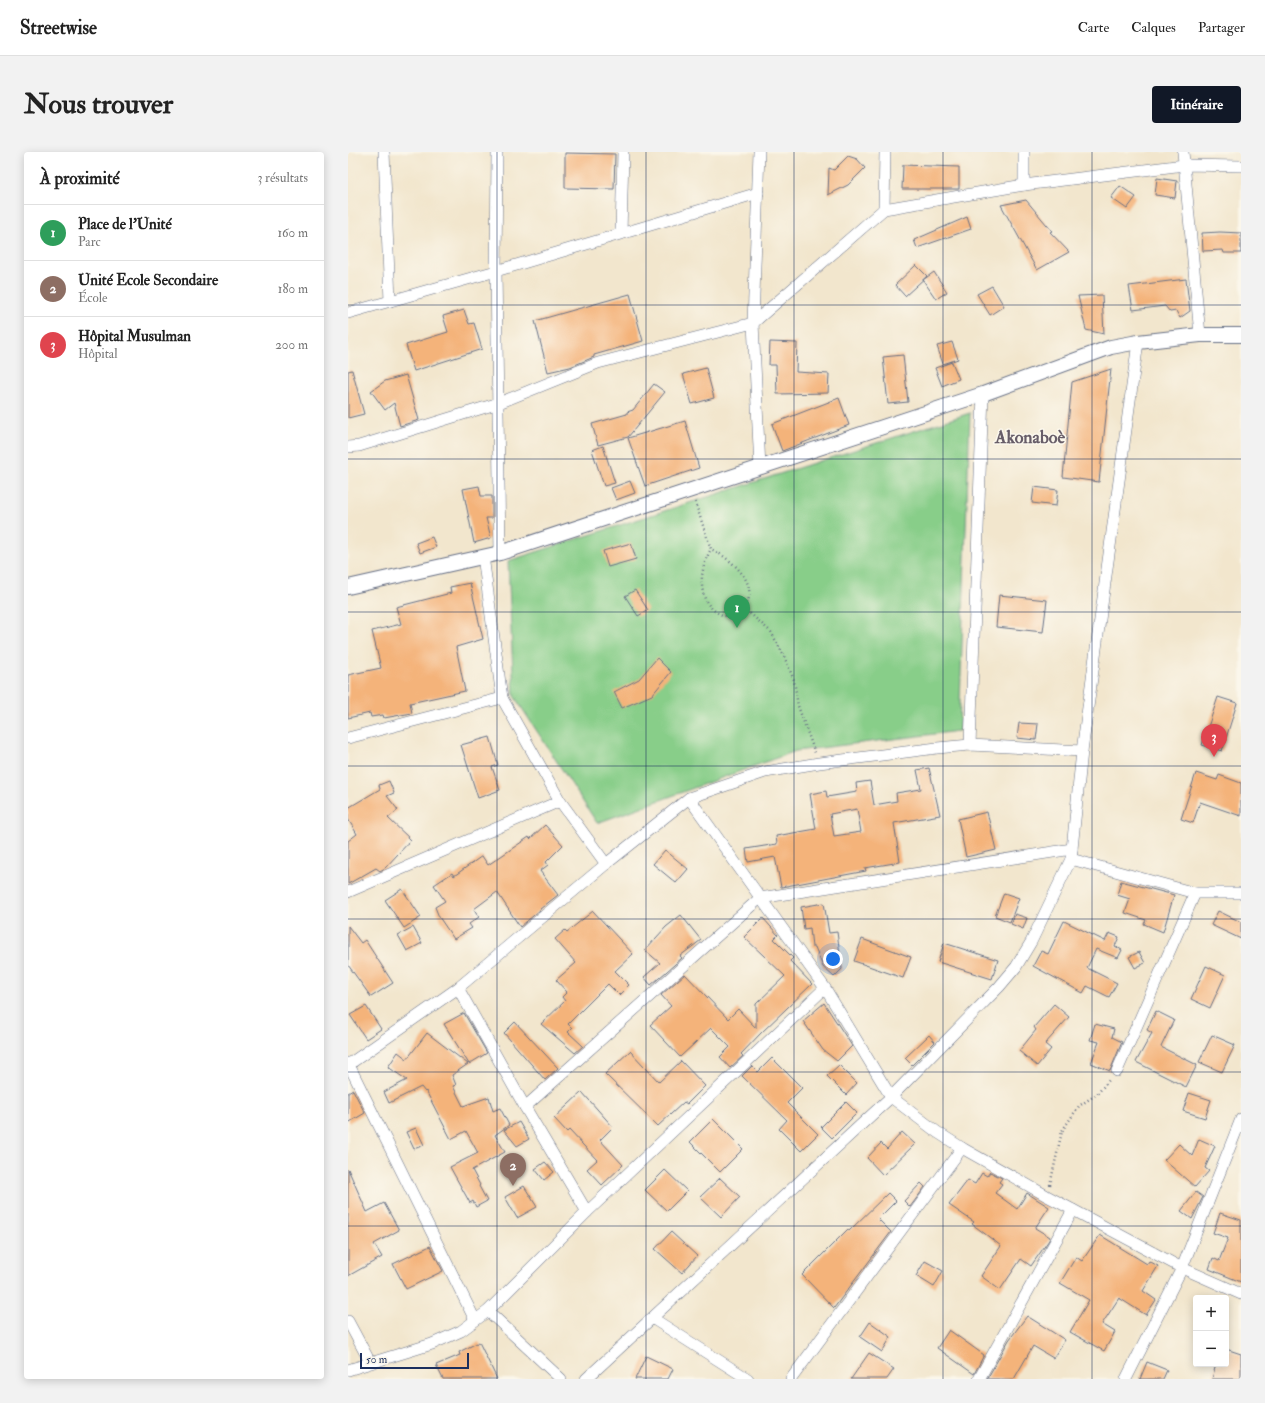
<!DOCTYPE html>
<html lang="fr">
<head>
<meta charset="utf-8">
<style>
	:root { --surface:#fff; --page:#f2f2f2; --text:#222; --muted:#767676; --line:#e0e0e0; --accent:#111827 }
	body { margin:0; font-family:"IM FELL Double Pica",serif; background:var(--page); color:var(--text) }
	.controls { position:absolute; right:12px; bottom:12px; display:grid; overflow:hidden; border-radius:4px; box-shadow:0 2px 10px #0003 }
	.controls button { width:36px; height:36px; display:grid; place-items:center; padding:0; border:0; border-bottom:1px solid var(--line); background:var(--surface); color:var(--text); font:20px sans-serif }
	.scale { position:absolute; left:12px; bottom:10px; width:109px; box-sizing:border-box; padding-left:4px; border:2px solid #1b2f5e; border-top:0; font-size:11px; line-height:14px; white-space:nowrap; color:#1b2f5e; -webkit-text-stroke:3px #fbf7ec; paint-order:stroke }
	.you { position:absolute; left:485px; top:807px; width:14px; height:14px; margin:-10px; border:3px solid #fff; border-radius:50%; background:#1a73e8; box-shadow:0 0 0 6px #1a73e833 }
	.badge { display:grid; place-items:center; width:26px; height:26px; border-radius:50%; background:var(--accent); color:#fff; font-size:13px; font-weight:700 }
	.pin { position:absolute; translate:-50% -33px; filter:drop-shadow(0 1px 2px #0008) }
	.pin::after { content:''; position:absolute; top:21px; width:14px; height:12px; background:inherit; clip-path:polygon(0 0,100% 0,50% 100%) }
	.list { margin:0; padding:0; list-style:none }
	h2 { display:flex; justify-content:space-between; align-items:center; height:52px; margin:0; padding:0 16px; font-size:17px }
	h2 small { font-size:13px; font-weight:400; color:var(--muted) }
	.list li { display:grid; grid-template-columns:26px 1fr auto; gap:12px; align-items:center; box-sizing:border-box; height:56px; padding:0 16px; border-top:1px solid var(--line) }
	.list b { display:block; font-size:15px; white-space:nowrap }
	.list p { margin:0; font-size:13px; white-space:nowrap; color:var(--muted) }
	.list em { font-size:13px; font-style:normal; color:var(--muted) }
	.map { position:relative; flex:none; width:893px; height:1227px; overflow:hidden; border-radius:4px }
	header { display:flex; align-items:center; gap:24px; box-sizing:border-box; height:56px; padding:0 20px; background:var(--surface); border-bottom:1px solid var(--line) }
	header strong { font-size:19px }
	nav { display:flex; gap:22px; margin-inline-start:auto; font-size:14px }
	.intro { display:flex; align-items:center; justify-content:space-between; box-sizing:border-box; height:96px; padding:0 24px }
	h1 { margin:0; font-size:28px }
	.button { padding:10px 18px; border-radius:4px; background:var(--accent); color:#fff; font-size:14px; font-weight:700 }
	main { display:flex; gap:24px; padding:0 24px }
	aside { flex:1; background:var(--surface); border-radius:4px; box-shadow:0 2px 10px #0003 }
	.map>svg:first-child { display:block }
</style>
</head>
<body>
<header>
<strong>Streetwise</strong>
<nav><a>Carte</a><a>Calques</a><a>Partager</a></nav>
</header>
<div class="intro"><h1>Nous trouver</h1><a class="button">Itinéraire</a></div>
<main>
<aside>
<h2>À proximité<small>3 résultats</small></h2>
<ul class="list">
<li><span class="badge" style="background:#2e9e5b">1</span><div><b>Place de l'Unité</b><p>Parc</p></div><em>160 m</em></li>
<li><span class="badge" style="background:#8d6e63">2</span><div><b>Unité Ecole Secondaire</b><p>École</p></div><em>180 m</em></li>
<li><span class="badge" style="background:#e0444e">3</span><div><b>Hôpital Musulman</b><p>Hôpital</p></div><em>200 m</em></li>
</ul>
</aside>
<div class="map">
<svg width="893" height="1227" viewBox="0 0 893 1227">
	<rect width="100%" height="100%" fill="#fbf7ec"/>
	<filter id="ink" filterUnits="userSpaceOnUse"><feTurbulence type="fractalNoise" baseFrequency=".025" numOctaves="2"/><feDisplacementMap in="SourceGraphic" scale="8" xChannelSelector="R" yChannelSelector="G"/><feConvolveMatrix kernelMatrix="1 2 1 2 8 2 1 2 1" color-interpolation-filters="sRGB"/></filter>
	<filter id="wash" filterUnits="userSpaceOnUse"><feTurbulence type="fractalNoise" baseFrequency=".012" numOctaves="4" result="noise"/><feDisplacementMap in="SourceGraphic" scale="16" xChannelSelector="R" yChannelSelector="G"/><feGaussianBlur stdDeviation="0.9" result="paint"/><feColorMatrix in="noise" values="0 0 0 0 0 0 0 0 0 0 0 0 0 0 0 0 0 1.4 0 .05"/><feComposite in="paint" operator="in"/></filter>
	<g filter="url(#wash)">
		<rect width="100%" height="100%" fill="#f2e6cd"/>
		<path fill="#88ce89" stroke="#527e74" d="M 622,261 L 611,579 L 448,599 L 249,671 L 166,544 L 160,409 Z"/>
		<g id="blocks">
			<g fill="#f4b37a" fill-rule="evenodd">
				<path d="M 217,1 L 267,2 L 266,37 L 217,36 Z"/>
				<path d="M 500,4 L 509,7 L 517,16 L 500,33 L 480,43 L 481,16 L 486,18 Z"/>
				<path d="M 555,13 L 611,15 L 611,37 L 554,37 Z"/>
				<path d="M 809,26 L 829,29 L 827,46 L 807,43 Z"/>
				<path d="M 772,34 L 788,45 L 779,57 L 763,46 Z"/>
				<path d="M 678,48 L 704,79 L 702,80 L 721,100 L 689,118 L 653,53 Z"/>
				<path d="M 619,65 L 623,77 L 569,96 L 566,88 Z"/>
				<path d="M 872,80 L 893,81 L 893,101 L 876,101 L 875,98 L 855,99 L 854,81 Z"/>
				<path d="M 568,113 L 579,124 L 557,144 L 547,133 Z"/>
				<path d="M 586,120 L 599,140 L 588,147 L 575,128 Z"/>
				<path d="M 838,127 L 842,159 L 832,166 L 828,159 L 822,160 L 817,154 L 785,158 L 781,134 Z"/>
				<path d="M 644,134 L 656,154 L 642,163 L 629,142 Z"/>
				<path d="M 282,142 L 295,189 L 246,203 L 246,205 L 222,215 L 200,220 L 187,169 Z"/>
				<path d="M 754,143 L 756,182 L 738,178 L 730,144 Z"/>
				<path d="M 116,158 L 121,172 L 126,171 L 134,197 L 66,219 L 58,193 L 100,180 L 95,164 Z"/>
				<path d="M 422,190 L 449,191 L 448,220 L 481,222 L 480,241 L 429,242 L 428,213 L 421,213 Z"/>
				<path d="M 604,190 L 610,207 L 595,212 L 589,194 Z"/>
				<path d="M 555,203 L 560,250 L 540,252 L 535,205 Z"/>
				<path d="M 604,210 L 611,227 L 594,234 L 587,216 Z"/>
				<path d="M 358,216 L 366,246 L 344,252 L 335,222 Z"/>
				<path d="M 763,217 L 751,330 L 715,325 L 724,230 Z"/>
				<path d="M 4,218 L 16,262 L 0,266 L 0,219 Z"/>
				<path d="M 58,223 L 71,268 L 52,274 L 46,251 L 37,258 L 23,239 L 37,229 Z"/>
				<path d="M 306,232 L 317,240 L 280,285 L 250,293 L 244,272 L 279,262 L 279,260 L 285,258 Z"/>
				<path d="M 491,246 L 501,273 L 434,299 L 424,272 Z"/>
				<path d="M 337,269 L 351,316 L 297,334 L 280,286 Z"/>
				<path d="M 255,294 L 267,331 L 256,334 L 244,298 Z"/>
				<path d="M 282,329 L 287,341 L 268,348 L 263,336 Z"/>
				<path d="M 131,334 L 133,344 L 144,344 L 144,366 L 138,366 L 143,386 L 126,391 L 115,337 Z"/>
				<path d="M 686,335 L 710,338 L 708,354 L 684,351 Z"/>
				<path d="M 84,385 L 88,395 L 72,401 L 68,391 Z"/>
				<path d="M 283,391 L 288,407 L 260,415 L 255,399 Z"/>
				<path d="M 122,431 L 135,487 L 108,495 L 117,539 L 62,551 L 64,561 L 36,566 L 35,563 L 23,565 L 22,561 L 0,566 L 0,523 L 33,516 L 24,479 L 53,472 L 48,455 L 103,441 L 102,435 Z"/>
				<path d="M 287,438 L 300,458 L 290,464 L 277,444 Z"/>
				<path d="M 651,443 L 699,448 L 695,480 L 648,475 Z"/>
				<path d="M 309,506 L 323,520 L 304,543 L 274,556 L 266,540 L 291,527 Z"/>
				<path d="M 870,545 L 889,551 L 874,599 L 854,593 Z"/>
				<path d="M 671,571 L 690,572 L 688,588 L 669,586 Z"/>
				<path d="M 142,585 L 150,613 L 144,615 L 152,638 L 130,646 L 113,593 Z"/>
				<path d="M 581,616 L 592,663 L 546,671 L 552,710 L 517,716 L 518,719 L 433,735 L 427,705 L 400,710 L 398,697 L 429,692 L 428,684 L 468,677 L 462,642 L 478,639 L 479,645 L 509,640 L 508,631 L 522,629 L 526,653 L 549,649 L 548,641 L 573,637 L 569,618 ZM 509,657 L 513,680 L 486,684 L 482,662 Z"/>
				<path d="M 848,621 L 869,628 L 871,623 L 893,631 L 893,664 L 852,650 L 845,671 L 833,667 Z"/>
				<path d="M 41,629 L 46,641 L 39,644 L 50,658 L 40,666 L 63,688 L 37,716 L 32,719 L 28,716 L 0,732 L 0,689 L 9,682 L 0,667 L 0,656 L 32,637 L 31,633 Z"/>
				<path d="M 639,660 L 648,698 L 618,705 L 610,667 Z"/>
				<path d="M 197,673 L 215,693 L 198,710 L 200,713 L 192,719 L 210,743 L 192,757 L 192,758 L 172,775 L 149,740 L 126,757 L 131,765 L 121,772 L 124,776 L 106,787 L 91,765 L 87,755 L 97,749 L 86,733 L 104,721 L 106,724 L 134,704 L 140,713 L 181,685 L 182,687 Z"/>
				<path d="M 317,698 L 340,717 L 328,731 L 305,712 Z"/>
				<path d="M 773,729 L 826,743 L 815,780 L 796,772 L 798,768 L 777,761 L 782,747 L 769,743 Z"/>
				<path d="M 54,737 L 73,765 L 56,776 L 37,748 Z"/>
				<path d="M 656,741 L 671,746 L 662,770 L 647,764 Z"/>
				<path d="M 476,751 L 481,781 L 489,780 L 494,817 L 486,825 L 475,815 L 467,795 L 464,795 L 462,776 L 456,777 L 453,755 Z"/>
				<path d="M 245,759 L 285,802 L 267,819 L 281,833 L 271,843 L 260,832 L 220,872 L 224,876 L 220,880 L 235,894 L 227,901 L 193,872 L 217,849 L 214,845 L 219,840 L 208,828 L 228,811 L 207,787 L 217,778 L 219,780 Z"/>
				<path d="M 870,759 L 893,770 L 893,787 L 863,773 Z"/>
				<path d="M 667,762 L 679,766 L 675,777 L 663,772 Z"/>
				<path d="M 333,763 L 353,788 L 332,804 L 334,806 L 303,833 L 296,825 L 312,811 L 297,798 L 318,775 Z"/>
				<path d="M 415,766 L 430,783 L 426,787 L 445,806 L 442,809 L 464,832 L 413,881 L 393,902 L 395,904 L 382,916 L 372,905 L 382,895 L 363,876 L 332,905 L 302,873 L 323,854 L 313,843 L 337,822 L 380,867 L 390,857 L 408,876 L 408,852 L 437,824 L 396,785 Z"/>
				<path d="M 716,769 L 757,789 L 761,781 L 771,785 L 767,794 L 774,798 L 770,806 L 748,797 L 739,816 L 769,831 L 761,845 L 739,834 L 735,841 L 685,814 L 693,799 L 700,802 Z"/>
				<path d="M 0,774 L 13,791 L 17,788 L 45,831 L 23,845 L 0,813 Z"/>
				<path d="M 65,775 L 74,791 L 59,799 L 50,783 Z"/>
				<path d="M 514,787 L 563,805 L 555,826 L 506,809 Z"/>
				<path d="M 596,791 L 650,808 L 644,827 L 590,810 Z"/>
				<path d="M 791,800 L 797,811 L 787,816 L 781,805 Z"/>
				<path d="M 858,814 L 877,823 L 862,856 L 843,847 Z"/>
				<path d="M 476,851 L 504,894 L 489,909 L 475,898 L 455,869 Z"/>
				<path d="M 706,852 L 721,865 L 697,892 L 703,897 L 689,914 L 671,899 L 688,878 L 686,875 Z"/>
				<path d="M 18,854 L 33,877 L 18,887 L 2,863 Z"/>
				<path d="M 808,859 L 826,868 L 813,895 L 849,913 L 838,935 L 788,910 L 804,881 L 799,878 Z"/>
				<path d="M 116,861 L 139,901 L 121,912 L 96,872 Z"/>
				<path d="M 167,870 L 210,916 L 197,928 L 156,881 Z"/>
				<path d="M 747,872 L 766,877 L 764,885 L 774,890 L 762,919 L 743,911 L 751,890 L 742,888 Z"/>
				<path d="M 79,881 L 120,912 L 104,923 L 108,933 L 105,934 L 115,954 L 141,945 L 145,959 L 152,956 L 161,973 L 147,983 L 157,1000 L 124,1018 L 132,1033 L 131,1034 L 139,1049 L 128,1055 L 125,1049 L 122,1051 L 102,1015 L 130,1001 L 118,979 L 103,987 L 78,939 L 77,940 L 73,935 L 41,951 L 36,940 L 59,928 L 40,915 L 50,900 L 59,907 Z"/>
				<path d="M 581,883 L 587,890 L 564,913 L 557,906 Z"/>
				<path d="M 864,883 L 887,893 L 874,920 L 851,910 Z"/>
				<path d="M 282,899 L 311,930 L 333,909 L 357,934 L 339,952 L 336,950 L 310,974 L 257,922 Z"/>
				<path d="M 424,906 L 454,936 L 439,951 L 470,982 L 453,999 L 431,977 L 439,968 L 394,924 L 404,914 L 410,920 Z"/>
				<path d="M 491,913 L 509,931 L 498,943 L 479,924 Z"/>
				<path d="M 5,938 L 17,961 L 0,971 L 0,941 Z"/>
				<path d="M 234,940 L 265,975 L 252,988 L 275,1013 L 254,1033 L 239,1017 L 249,1008 L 221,978 L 219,980 L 206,966 Z"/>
				<path d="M 841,941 L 863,948 L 857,966 L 835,959 Z"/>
				<path d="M 498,950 L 509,961 L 484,986 L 473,975 Z"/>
				<path d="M 365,967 L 395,997 L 372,1020 L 342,990 Z"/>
				<path d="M 171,970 L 181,987 L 169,994 L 156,978 Z"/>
				<path d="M 68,976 L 76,993 L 66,997 L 58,980 Z"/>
				<path d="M 554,980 L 567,992 L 535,1023 L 519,1006 L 533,991 L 539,997 Z"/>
				<path d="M 851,987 L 867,994 L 857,1016 L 861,1019 L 847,1035 L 816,1008 L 831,992 L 844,1004 Z"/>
				<path d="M 197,1010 L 206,1020 L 196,1028 L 187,1017 Z"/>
				<path d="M 0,1017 L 19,1060 L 36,1051 L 51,1078 L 26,1092 L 34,1105 L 0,1124 Z"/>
				<path d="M 317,1018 L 339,1039 L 319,1059 L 297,1038 Z"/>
				<path d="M 642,1020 L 654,1026 L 651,1030 L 654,1032 L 647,1041 L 669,1057 L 679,1041 L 701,1055 L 687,1076 L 702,1085 L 701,1088 L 683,1114 L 673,1107 L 652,1138 L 633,1124 L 653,1094 L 624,1072 L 626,1070 L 601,1053 L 620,1028 L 627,1032 L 634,1021 L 639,1024 Z"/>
				<path d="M 372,1026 L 392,1045 L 373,1065 L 352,1045 Z"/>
				<path d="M 573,1031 L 577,1035 L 562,1055 L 556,1049 Z"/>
				<path d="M 176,1034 L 189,1055 L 169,1066 L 157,1045 Z"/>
				<path d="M 848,1040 L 855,1045 L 844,1067 L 833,1059 Z"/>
				<path d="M 540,1041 L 548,1049 L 530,1067 L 543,1080 L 486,1156 L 454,1123 L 500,1077 L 501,1079 Z"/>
				<path d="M 872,1061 L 893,1068 L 893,1130 L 861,1117 L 865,1106 L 871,1109 L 880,1086 L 865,1081 Z"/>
				<path d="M 323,1080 L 349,1104 L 334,1121 L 307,1097 Z"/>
				<path d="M 752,1083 L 799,1112 L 801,1109 L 810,1114 L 795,1139 L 808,1148 L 798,1163 L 771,1146 L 754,1172 L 767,1180 L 756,1199 L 722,1180 L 741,1148 L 712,1131 L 728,1105 L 734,1109 Z"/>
				<path d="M 82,1094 L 95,1119 L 58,1137 L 45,1112 Z"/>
				<path d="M 577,1109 L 595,1119 L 586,1135 L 568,1124 Z"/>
				<path d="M 679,1164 L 717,1188 L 705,1206 L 685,1194 L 666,1227 L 639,1227 L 661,1188 Z"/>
				<path d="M 522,1170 L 543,1185 L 534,1200 L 512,1185 Z"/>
				<path d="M 601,1178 L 636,1203 L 626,1222 L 589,1196 Z"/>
				<path d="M 131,1190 L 149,1227 L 95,1227 L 88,1213 L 112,1203 L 111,1200 Z"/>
				<path d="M 878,1197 L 893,1202 L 893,1227 L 864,1227 L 868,1212 L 878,1212 Z"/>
				<path d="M 521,1201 L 546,1217 L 539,1227 L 503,1227 Z"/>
				<path d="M 298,1204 L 325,1217 L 320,1227 L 287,1227 Z"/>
				<path d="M 799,1210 L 819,1218 L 815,1227 L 792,1227 Z"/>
			</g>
		</g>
	</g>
	<g filter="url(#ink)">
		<use href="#blocks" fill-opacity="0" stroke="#666f85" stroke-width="1"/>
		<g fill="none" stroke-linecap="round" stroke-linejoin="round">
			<defs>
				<g id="minor">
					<path d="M 36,0 L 42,149"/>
					<path d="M 149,0 L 148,119 L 152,401"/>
					<path d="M 411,0 L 405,171 L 412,316"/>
					<path d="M 835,0 L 852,183"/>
					<path d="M 676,33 L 676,0"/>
					<path d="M 536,57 L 537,0"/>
					<path d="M 273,82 L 275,0"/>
					<path d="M 0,161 L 148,119 L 410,41"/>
					<path d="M 0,295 L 11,294 L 151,251 L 250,211 L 405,171 L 536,57 L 676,33 L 836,13 L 893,14"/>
					<path d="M 135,404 L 154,546 L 212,649 L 258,712"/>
					<path d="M 0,586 L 154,546"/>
					<path d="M 622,593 L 635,242"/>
					<path d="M 341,646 L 477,836 L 543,945 L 589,980 L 614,996 L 699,1044 L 834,1116 L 893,1142"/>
					<path d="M 723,707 L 847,741 L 893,741"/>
					<path d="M 0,740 L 212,649"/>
					<path d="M 110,836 L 177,955 L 239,1060"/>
					<path d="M 0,911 L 127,1168"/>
					<path d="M 0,913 L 110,836 L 258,712 L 341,646 L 417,620 L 471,611 L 589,596 L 622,593 L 734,599"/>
					<path d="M 769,919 L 847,741"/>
					<path d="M 177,955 L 412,746 L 724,697"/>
					<path d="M 140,1159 L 213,1227"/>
					<path d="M 304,1166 L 400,1227"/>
					<path d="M 0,1169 L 22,1210"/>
					<path d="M 0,1218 L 84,1192 L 113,1179 L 140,1159 L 239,1060 L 477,836"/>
					<path d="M 238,1227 L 543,945 L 651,835 L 668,815 L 683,790 L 723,707 L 734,599 L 790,190"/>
					<path d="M 443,1227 L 614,996"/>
					<path d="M 631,1227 L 725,1058"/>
					<path d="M 778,1227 L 834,1116 L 893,967"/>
				</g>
				<path id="tertiary" d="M 0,435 L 152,401 L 635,242 L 763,195 L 790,190 L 852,183 L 893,183"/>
			</defs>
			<use href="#minor" stroke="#666f85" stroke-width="12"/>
			<use href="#tertiary" stroke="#666f85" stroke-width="16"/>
			<g stroke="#666f85" stroke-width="2.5" stroke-dasharray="1 3" stroke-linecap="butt">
				<path d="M 347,350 L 363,397 C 355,412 351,427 356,444 C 361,460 383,473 396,456 C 414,432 382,406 363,397"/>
				<path d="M 396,456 L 423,480 L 435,502 L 446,528 L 450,554 L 467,601"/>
				<path d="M 702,1033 L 714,979 L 731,954 L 749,942 L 762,927"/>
			</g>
			<use href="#minor" stroke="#fff" stroke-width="11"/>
			<use href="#tertiary" stroke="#fff" stroke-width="14"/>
		</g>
	</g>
	<path fill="none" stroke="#1b2f5e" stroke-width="1" stroke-opacity="0.55" d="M 149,0 L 149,1227M 298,0 L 298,1227M 446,0 L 446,1227M 595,0 L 595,1227M 744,0 L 744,1227M 0,153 L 893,153M 0,307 L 893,307M 0,460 L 893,460M 0,614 L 893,614M 0,767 L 893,767M 0,920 L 893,920M 0,1074 L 893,1074"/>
	<g text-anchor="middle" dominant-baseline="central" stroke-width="3" stroke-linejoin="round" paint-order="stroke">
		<g font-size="18" font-weight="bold" fill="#675d68" stroke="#fbf7ec">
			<text x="682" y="285">Akonaboè</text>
		</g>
	</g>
</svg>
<div class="controls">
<button>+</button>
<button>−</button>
</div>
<div class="scale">50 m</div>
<div class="you"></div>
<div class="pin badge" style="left:389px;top:476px;background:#2e9e5b">1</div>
<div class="pin badge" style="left:165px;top:1034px;background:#8d6e63">2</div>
<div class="pin badge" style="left:866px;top:605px;background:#e0444e">3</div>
</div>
</main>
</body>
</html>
